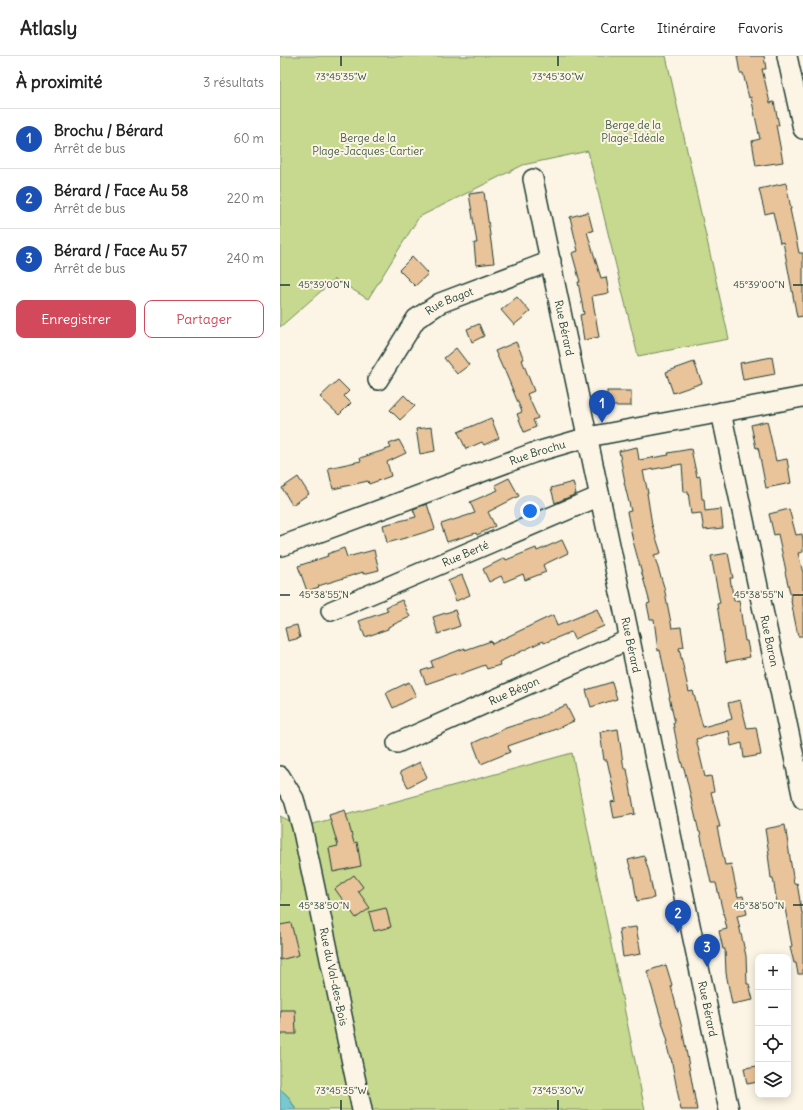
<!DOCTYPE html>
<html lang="fr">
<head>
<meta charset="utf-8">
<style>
	:root { --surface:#fff; --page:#f6f6f6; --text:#222; --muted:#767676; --line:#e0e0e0; --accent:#d1495b }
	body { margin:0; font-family:Delius,sans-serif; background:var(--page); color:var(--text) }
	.controls { position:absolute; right:12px; bottom:12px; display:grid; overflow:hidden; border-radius:8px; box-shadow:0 2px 10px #0003 }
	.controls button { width:36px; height:36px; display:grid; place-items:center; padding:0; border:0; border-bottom:1px solid var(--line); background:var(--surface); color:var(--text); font:20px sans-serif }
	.you { position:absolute; left:250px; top:455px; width:14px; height:14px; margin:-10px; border:3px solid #fff; border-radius:50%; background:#1a73e8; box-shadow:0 0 0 6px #1a73e833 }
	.badge { display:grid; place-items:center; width:26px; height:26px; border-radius:50%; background:var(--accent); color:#fff; font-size:13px; font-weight:700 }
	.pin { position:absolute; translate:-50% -33px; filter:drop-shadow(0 1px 2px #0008) }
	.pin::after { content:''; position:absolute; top:21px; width:14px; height:12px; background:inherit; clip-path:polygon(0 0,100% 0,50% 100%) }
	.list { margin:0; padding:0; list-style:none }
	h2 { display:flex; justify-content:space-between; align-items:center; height:52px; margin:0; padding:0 16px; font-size:17px }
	h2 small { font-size:13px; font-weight:400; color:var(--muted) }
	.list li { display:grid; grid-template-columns:26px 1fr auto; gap:12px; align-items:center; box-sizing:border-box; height:60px; padding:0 16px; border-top:1px solid var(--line) }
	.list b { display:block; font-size:15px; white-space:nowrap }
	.list p { margin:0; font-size:13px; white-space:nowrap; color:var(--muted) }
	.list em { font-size:13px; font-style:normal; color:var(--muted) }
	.actions { display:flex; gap:8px; padding:12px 16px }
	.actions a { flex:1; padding:9px 0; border:1px solid var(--accent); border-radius:8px; text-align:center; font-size:14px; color:var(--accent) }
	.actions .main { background:var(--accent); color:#fff }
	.icon { flex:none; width:22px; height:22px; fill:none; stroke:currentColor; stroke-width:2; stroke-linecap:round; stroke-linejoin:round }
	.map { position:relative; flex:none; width:523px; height:1054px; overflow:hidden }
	header { display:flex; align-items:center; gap:24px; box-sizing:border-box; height:56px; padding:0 20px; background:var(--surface); border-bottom:1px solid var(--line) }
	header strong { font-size:19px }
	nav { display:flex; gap:22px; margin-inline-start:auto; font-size:14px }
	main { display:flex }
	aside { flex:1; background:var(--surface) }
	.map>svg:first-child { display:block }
</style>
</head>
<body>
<header>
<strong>Atlasly</strong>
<nav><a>Carte</a><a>Itinéraire</a><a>Favoris</a></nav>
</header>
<main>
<aside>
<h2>À proximité<small>3 résultats</small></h2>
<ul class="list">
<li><span class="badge" style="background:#1a4fb4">1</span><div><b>Brochu / Bérard</b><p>Arrêt de bus</p></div><em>60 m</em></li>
<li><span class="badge" style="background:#1a4fb4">2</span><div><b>Bérard / Face Au 58</b><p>Arrêt de bus</p></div><em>220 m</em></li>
<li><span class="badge" style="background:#1a4fb4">3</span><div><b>Bérard / Face Au 57</b><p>Arrêt de bus</p></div><em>240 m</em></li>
</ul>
<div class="actions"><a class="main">Enregistrer</a><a>Partager</a></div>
</aside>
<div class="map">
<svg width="523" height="1054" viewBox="0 0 523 1054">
	<rect width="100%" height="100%" fill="#fcf5e5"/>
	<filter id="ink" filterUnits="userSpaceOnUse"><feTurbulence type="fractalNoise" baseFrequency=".025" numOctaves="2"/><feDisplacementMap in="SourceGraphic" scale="8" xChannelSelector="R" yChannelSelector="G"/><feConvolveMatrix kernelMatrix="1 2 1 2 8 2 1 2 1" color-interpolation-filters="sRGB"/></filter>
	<g filter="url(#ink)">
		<g fill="#c7d98e" stroke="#738b61">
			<path d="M 0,0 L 386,0 L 449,283 L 358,300 L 308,95 L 243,109 L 139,161 L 88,243 L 55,223 L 0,271 Z"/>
			<path d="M 292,697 L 365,1054 L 16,1054 L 8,1040 L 0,1033 L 0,760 L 22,771 Z"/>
		</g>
		<path fill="#77c8d0" stroke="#549092" d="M 0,1033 L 8,1040 L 16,1054 L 0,1054 Z"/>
		<g fill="#e9c49a" stroke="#1f3d34">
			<path d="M 457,0 L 484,0 L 486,13 L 482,13 L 490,47 L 494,46 L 499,69 L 496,69 L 503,106 L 476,110 L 472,85 L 480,83 L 471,41 L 469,42 L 463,17 L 460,17 Z"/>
			<path d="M 506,127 L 511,153 L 510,153 L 519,197 L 523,197 L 523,260 L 517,261 L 503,186 L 500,187 L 493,156 L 485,158 L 479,133 Z"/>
			<path d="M 204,136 L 214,207 L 196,209 L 194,187 L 197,187 L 189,138 Z"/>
			<path d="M 308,156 L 313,175 L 307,176 L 321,222 L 326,221 L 329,237 L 312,240 L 319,281 L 304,284 L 300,259 L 304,258 L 298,226 L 300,226 L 292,197 L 298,195 L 290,161 Z"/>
			<path d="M 132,201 L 148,218 L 135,230 L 119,214 Z"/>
			<path d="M 237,241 L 250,256 L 234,269 L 221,254 Z"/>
			<path d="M 199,268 L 204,280 L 192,286 L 187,273 Z"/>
			<path d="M 236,286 L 244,303 L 242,304 L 254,335 L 247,338 L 258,362 L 253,364 L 256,371 L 244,376 L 237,358 L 242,356 L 224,313 L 223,313 L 215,295 Z"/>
			<path d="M 176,292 L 189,309 L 177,318 L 164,302 Z"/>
			<path d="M 492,301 L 495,318 L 463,324 L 460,307 Z"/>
			<path d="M 414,306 L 422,327 L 393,337 L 386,316 Z"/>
			<path d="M 58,324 L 69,335 L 64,340 L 71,347 L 59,359 L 40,341 Z"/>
			<rect x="327" y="335" width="24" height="15"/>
			<path d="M 124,339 L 135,350 L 120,364 L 110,354 Z"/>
			<path d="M 211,362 L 219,382 L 204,389 L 202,386 L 186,393 L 178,376 Z"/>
			<path d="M 487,365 L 496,405 L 507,403 L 511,427 L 486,432 L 478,391 L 476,392 L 471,369 Z"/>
			<path d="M 152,371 L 155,395 L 140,398 L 136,373 Z"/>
			<path d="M 119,384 L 126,397 L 107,406 L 111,420 L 89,428 L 88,425 L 53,433 L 48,412 L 81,405 L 80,402 L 111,392 L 109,388 Z"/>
			<path d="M 357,391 L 359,404 L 389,399 L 388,397 L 411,393 L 417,421 L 420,420 L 422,443 L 424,443 L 425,455 L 441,453 L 443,472 L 424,474 L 421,457 L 411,458 L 408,436 L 404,436 L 402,408 L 363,415 L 368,437 L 367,437 L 372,469 L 381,497 L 374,499 L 384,531 L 392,572 L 401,571 L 404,591 L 399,592 L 409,636 L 413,635 L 423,671 L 452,663 L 448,647 L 460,644 L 467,672 L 476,671 L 481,699 L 464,702 L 462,687 L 451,690 L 449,675 L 416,683 L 425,721 L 431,720 L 434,735 L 431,736 L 440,771 L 437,771 L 445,809 L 451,808 L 458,841 L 463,840 L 467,858 L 457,860 L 466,900 L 467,928 L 469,928 L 473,944 L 452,948 L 446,917 L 445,893 L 443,893 L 439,875 L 447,873 L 436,827 L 431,827 L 420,776 L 419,776 L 404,712 L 403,712 L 398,693 L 393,667 L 395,667 L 389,641 L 390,641 L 380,594 L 378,595 L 374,563 L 370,563 L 367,548 L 370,547 L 353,485 L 347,456 L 351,455 L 344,426 L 345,426 L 339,395 Z"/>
			<path d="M 18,421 L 29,438 L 12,449 L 2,432 Z"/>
			<path d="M 229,422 L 239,440 L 208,456 L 215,470 L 197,479 L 196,477 L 167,486 L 161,468 L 195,457 L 190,446 L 218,434 L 215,429 Z"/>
			<path d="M 293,426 L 296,438 L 275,447 L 271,432 Z"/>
			<path d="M 147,448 L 155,473 L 136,479 L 107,487 L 103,469 L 136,461 L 133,453 Z"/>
			<path d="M 509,453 L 516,479 L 522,478 L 523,484 L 523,496 L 518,497 L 523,517 L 523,580 L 518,580 L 511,545 L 512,545 L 505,516 L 506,515 L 498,478 L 494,479 L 489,458 Z"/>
			<path d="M 282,484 L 288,497 L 263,509 L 266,516 L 245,524 L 243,518 L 224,526 L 221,520 L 209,526 L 203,513 L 225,502 L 226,504 L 256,492 L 257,495 Z"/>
			<path d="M 64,492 L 67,501 L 94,494 L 99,514 L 83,518 L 83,516 L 38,530 L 39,531 L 27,535 L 18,510 L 48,500 L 47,498 Z"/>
			<path d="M 448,497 L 453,522 L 450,522 L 454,545 L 459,544 L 465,585 L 467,585 L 470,601 L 446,606 L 437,548 L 440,547 L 431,500 Z"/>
			<path d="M 182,519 L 190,539 L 176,545 L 168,525 Z"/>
			<path d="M 122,544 L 130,561 L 108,571 L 108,573 L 85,581 L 79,565 L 108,555 L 106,551 Z"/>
			<path d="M 317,553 L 324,570 L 294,583 L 291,576 L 264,587 L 263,585 L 219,606 L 220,609 L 207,613 L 205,609 L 175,620 L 175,618 L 146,628 L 141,615 L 153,611 L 151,605 L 185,592 L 185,594 L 211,585 L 212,588 L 273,559 L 277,570 Z"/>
			<path d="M 175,554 L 180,570 L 158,578 L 153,561 Z"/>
			<path d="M 17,569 L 20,582 L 8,585 L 5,572 Z"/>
			<path d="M 129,626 L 136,640 L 113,652 L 106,637 Z"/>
			<path d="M 332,626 L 337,643 L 311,651 L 306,634 Z"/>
			<path d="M 286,649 L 294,665 L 271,675 L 228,690 L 230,696 L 201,708 L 193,687 L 226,672 L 260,661 Z"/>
			<path d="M 338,673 L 344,713 L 347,713 L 355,758 L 334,762 L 331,746 L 336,745 L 327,704 L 324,704 L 320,676 Z"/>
			<path d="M 140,706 L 147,721 L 128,731 L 120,716 Z"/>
			<path d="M 65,754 L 74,787 L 77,786 L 81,810 L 53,816 L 49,792 L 58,790 L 49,759 Z"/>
			<path d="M 505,769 L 514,828 L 517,827 L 522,857 L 523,857 L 523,918 L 518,918 L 516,907 L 514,907 L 510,891 L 512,890 L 505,852 L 498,853 L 493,822 L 491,822 L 488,798 L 489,798 L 485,773 Z"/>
			<path d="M 364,800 L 369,816 L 374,842 L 357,845 L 353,821 L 348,804 Z"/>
			<path d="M 74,819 L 83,831 L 78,835 L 90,852 L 76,862 L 55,833 Z"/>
			<path d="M 106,852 L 111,871 L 94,875 L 89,856 Z"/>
			<path d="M 11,867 L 19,899 L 0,904 L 0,869 Z"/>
			<path d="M 356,871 L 361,898 L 343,901 L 339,873 Z"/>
			<path d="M 386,909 L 392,929 L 391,930 L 402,972 L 417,1054 L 401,1054 L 391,1002 L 390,1002 L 386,986 L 388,986 L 367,915 Z"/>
			<path d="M 0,954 L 15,954 L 16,978 L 0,978 Z"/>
			<path d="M 478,1010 L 478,1026 L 467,1028 L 464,1012 Z"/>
		</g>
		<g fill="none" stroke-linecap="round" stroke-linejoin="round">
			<defs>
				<g id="minor">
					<path d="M 507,0 L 523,73"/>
					<path id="s1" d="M 253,123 L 449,1054"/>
					<path id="s2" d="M 98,324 L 136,263 L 160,247 L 271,205"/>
					<path id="s3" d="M 441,356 L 523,743"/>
					<path id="s4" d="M 2,490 L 253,397 L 308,381 L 523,341"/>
					<path id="s5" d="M 51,555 L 320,440"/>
					<path id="s6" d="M 117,687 L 350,583"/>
					<path id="s7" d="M 0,720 L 14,743 L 22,771 L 82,1054"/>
				</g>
			</defs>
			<use href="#minor" stroke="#1f3d34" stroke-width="22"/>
			<use href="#minor" stroke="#fcf5e5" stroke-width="19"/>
		</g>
	</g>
	<path fill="none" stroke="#1f3d34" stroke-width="1.5" d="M 61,0 L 61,10M 278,0 L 278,10M 0,229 L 10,229M 513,229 L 523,229M 0,539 L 10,539M 513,539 L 523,539M 0,849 L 10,849M 513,849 L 523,849M 61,1044 L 61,1054M 278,1044 L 278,1054"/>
	<g text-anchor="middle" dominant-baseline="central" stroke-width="4" stroke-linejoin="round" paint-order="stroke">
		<g font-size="11" fill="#415c46" stroke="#fcf5e5">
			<text x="353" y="69">Berge de la<tspan x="353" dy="13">Plage-Idéale</tspan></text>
			<text x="88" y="82">Berge de la<tspan x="88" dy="13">Plage-Jacques-Cartier</tspan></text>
		</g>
		<g font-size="11" fill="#1f3d34" stroke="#fcf5e5">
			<text stroke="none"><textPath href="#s2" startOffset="110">Rue Bagot</textPath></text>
			<text stroke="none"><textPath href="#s1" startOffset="152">Rue Bérard</textPath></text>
			<text stroke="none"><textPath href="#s4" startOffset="272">Rue Brochu</textPath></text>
			<text stroke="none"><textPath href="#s5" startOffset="146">Rue Berté</textPath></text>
			<text stroke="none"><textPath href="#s3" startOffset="234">Rue Baron</textPath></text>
			<text stroke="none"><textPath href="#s1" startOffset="476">Rue Bérard</textPath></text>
			<text stroke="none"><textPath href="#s6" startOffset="128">Rue Bégon</textPath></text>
			<text stroke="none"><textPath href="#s7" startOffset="209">Rue du Val-des-Bois</textPath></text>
			<text stroke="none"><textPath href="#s1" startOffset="848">Rue Bérard</textPath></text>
		</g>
	</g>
	<g font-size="10" text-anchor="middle" fill="#1f3d34" stroke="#fcf5e5" stroke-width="4" stroke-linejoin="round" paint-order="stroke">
		<text x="61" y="24">73°45'35"W</text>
		<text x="278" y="24">73°45'30"W</text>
		<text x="44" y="232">45°39'00"N</text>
		<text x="479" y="232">45°39'00"N</text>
		<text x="44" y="542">45°38'55"N</text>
		<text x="479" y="542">45°38'55"N</text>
		<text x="44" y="853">45°38'50"N</text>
		<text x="479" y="853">45°38'50"N</text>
		<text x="61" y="1038">73°45'35"W</text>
		<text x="278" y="1038">73°45'30"W</text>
	</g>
</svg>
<div class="controls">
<button>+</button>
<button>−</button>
<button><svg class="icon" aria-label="locate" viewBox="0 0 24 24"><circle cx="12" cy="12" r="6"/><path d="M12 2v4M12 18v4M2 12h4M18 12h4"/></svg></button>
<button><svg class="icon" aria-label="layers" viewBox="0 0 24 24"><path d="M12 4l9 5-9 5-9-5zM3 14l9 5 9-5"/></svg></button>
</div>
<div class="you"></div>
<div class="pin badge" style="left:322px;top:367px;background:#1a4fb4">1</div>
<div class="pin badge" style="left:398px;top:877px;background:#1a4fb4">2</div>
<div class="pin badge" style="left:427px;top:911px;background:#1a4fb4">3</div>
</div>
</main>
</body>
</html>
